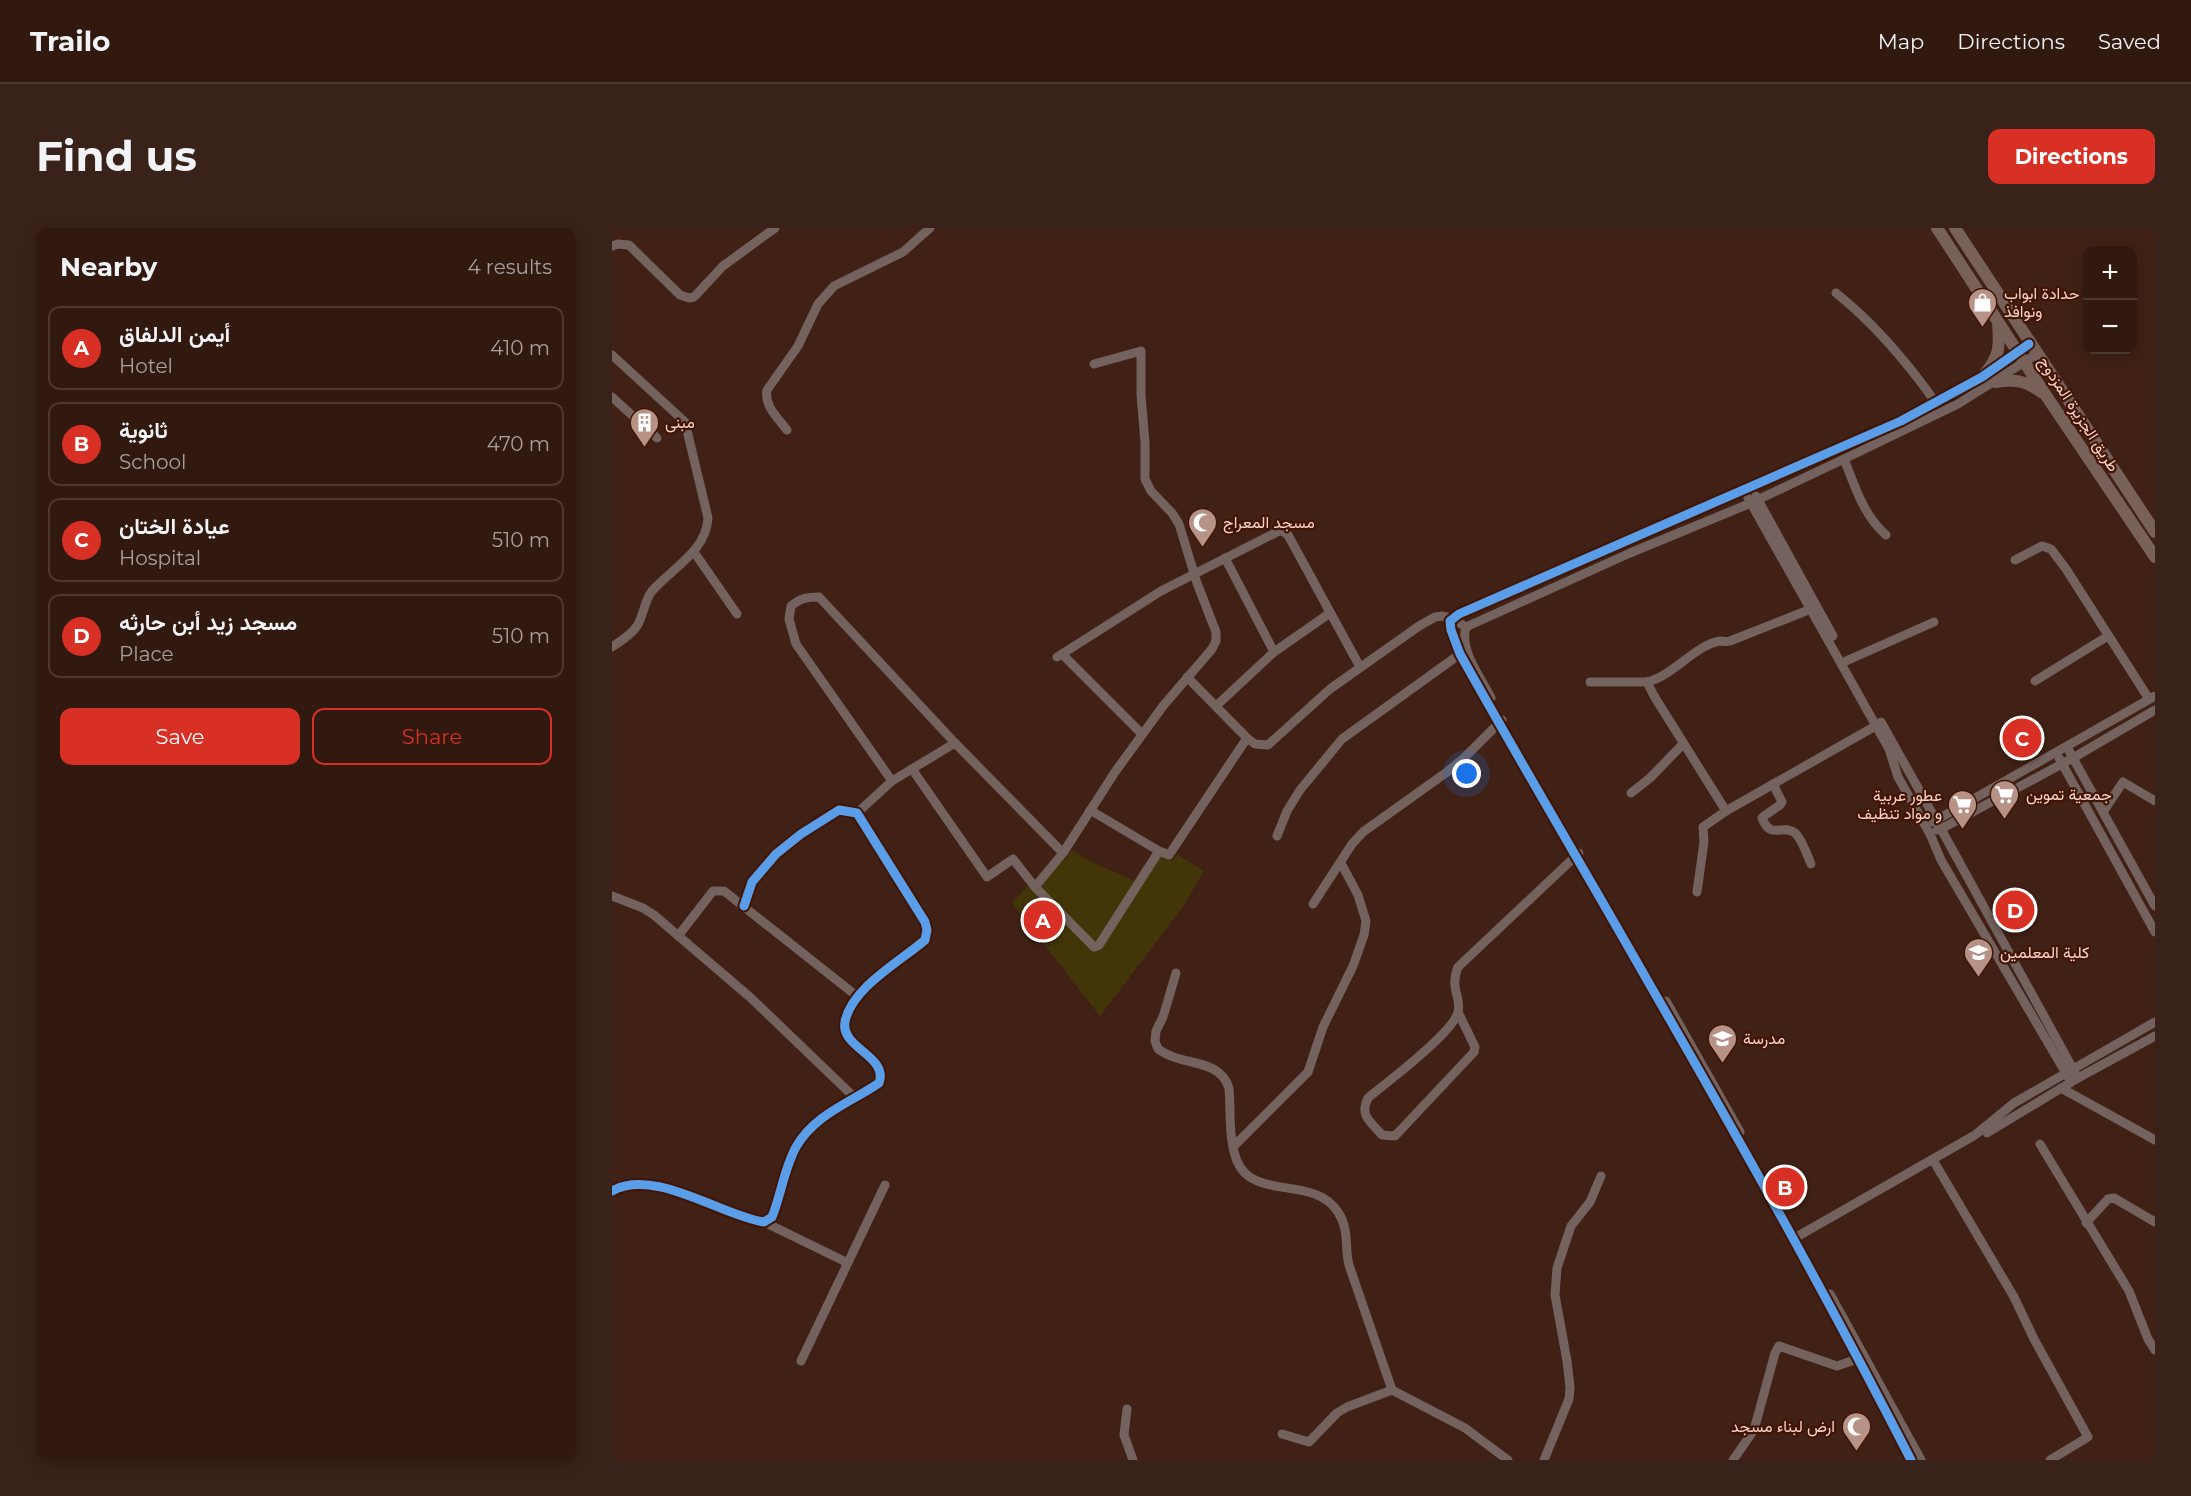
<!DOCTYPE html>
<html lang="en">
<head>
<meta charset="utf-8">
<style>
	:root { --surface:#311910; --page:#392219; --text:#f1f3f6; --muted:#a8a09f; --line:#4c3830; --accent:#d93025 }
	body { margin:0; font-family:Montserrat,Vazirmatn,sans-serif; background:var(--page); color:var(--text) }
	.controls { position:absolute; right:18px; top:18px; display:grid; overflow:hidden; border-radius:12px; box-shadow:0 3px 15px #0003 }
	.controls button { width:54px; height:54px; display:grid; place-items:center; padding:0; border:0; border-bottom:2px solid var(--line); background:var(--surface); color:var(--text); font:30px sans-serif }
	.you { position:absolute; left:855px; top:546px; width:21px; height:21px; margin:-15px; border:4px solid #fff; border-radius:50%; background:#1a73e8; box-shadow:0 0 0 9px #1a73e833 }
	.badge { display:grid; place-items:center; width:39px; height:39px; border-radius:50%; background:var(--accent); color:#fff; font-size:20px; font-weight:700 }
	.pin { position:absolute; translate:-50% -50%; border:3px solid #fff; box-shadow:0 2px 6px #0006 }
	.list { margin:0; padding:0; list-style:none }
	h2 { display:flex; justify-content:space-between; align-items:center; height:78px; margin:0; padding:0 24px; font-size:26px }
	h2 small { font-size:20px; font-weight:400; color:var(--muted) }
	.list li { display:grid; grid-template-columns:39px 1fr auto; gap:18px; align-items:center; box-sizing:border-box; height:84px; margin:0 12px 12px; padding:0 12px; border:2px solid var(--line); border-radius:12px }
	.list b { display:block; font-size:22px; white-space:nowrap }
	.list p { margin:0; font-size:20px; white-space:nowrap; color:var(--muted) }
	.list em { font-size:20px; font-style:normal; color:var(--muted) }
	.actions { display:flex; gap:12px; padding:18px 24px }
	.actions a { flex:1; padding:14px 0; border:2px solid var(--accent); border-radius:12px; text-align:center; font-size:21px; color:var(--accent) }
	.actions .main { background:var(--accent); color:#fff }
	.map { position:relative; flex:none; width:1543px; height:1232px; overflow:hidden; border-radius:12px }
	header { display:flex; align-items:center; gap:36px; box-sizing:border-box; height:84px; padding:0 30px; background:var(--surface); border-bottom:2px solid var(--line) }
	header strong { font-size:28px }
	nav { display:flex; gap:33px; margin-inline-start:auto; font-size:21px }
	.intro { display:flex; align-items:center; justify-content:space-between; box-sizing:border-box; height:144px; padding:0 36px }
	h1 { margin:0; font-size:42px }
	.button { padding:15px 27px; border-radius:12px; background:var(--accent); color:#fff; font-size:21px; font-weight:700 }
	main { display:flex; gap:36px; padding:0 36px }
	aside { flex:1; background:var(--surface); border-radius:12px; box-shadow:0 3px 15px #0003 }
	.map>svg:first-child { display:block }
</style>
</head>
<body>
<header>
<strong>Trailo</strong>
<nav><a>Map</a><a>Directions</a><a>Saved</a></nav>
</header>
<div class="intro"><h1>Find us</h1><a class="button">Directions</a></div>
<main>
<aside>
<h2>Nearby<small>4 results</small></h2>
<ul class="list">
<li><span class="badge">A</span><div><b>أيمن الدلفاق</b><p>Hotel</p></div><em>410 m</em></li>
<li><span class="badge">B</span><div><b>ثانوية</b><p>School</p></div><em>470 m</em></li>
<li><span class="badge">C</span><div><b>عيادة الختان</b><p>Hospital</p></div><em>510 m</em></li>
<li><span class="badge">D</span><div><b>مسجد زيد أبن حارثه</b><p>Place</p></div><em>510 m</em></li>
</ul>
<div class="actions"><a class="main">Save</a><a>Share</a></div>
</aside>
<div class="map">
<svg width="1543" height="1232" viewBox="0 0 1543 1232">
	<rect width="100%" height="100%" fill="#412115"/>
	<path fill="#423608" d="M 460,622 L 478,633 L 522,653 L 531,638 L 539,643 L 549,627 L 560,633 L 566,627 L 592,643 L 572,677 L 488,788 L 400,675 L 441,631 L 448,634 L 454,631 Z"/>
	<g fill="none" stroke-linecap="round" stroke-linejoin="round">
		<g stroke="#73625d" stroke-width="9">
			<path d="M 0,18 L 6,16 L 17,17 L 68,67 L 77,70 L 82,69 L 111,38 L 163,0"/>
			<path d="M 1224,65 C 1263,96 1295,134 1324,175"/>
			<path d="M 0,127 L 73,194 L 96,290 C 94,324 60,340 40,363 C 32,373 32,387 25,398 C 19,407 9,413 0,419"/>
			<path d="M 0,169 L 45,210"/>
			<path d="M 175,202 C 166,190 152,178 155,162 L 186,118 L 206,76 L 222,58 L 291,24 L 318,0"/>
			<path d="M 1232,231 C 1243,258 1251,287 1274,307"/>
			<path d="M 1144,268 L 1221,408"/>
			<path d="M 1136,270 L 1277,521 L 1286,549 L 1318,606 L 1329,632 L 1459,854"/>
			<path d="M 82,324 L 125,386"/>
			<path d="M 613,330 L 662,424"/>
			<path d="M 1403,332 L 1430,318 L 1439,321 L 1454,341 L 1537,471"/>
			<path d="M 450,426 L 549,363 L 669,302 L 676,307 L 748,439"/>
			<path d="M 445,429 L 450,426 L 530,506"/>
			<path d="M 1234,433 L 1322,394"/>
			<path d="M 575,449 L 635,510 L 643,516 L 656,517 L 718,461 L 807,398 L 823,389 L 830,388 L 839,390 L 854,399"/>
			<path d="M 1423,453 L 1496,408"/>
			<path d="M 978,454 L 1035,454"/>
			<path d="M 879,470 C 869,449 847,423 854,399 L 1018,325 L 1139,275 L 1232,231 L 1346,176 L 1425,126"/>
			<path d="M 604,478 L 662,424 L 718,385"/>
			<path d="M 1543,482 L 1461,530 L 1543,678"/>
			<path d="M 1269,494 L 1329,601 L 1325,602"/>
			<path d="M 1455,519 L 1461,530 L 1329,601 L 1466,850"/>
			<path d="M 1447,530 L 1543,704"/>
			<path d="M 300,541 L 375,649 L 401,631 L 423,659 L 482,719 L 487,717 L 547,623"/>
			<path d="M 280,553 L 184,416 L 177,391 L 179,378 C 189,370 195,369 207,369 L 343,515 L 451,625"/>
			<path d="M 1161,556 L 1170,574 L 1168,577 L 1152,588 L 1150,590 C 1159,613 1171,595 1183,605 C 1190,611 1195,627 1199,636"/>
			<path d="M 1019,565 L 1038,550 L 1071,516"/>
			<path d="M 478,582 L 547,623 L 557,627 L 635,510"/>
			<path d="M 1114,583 L 1042,468 L 1035,454 C 1061,448 1083,417 1108,413 C 1111,413 1114,414 1118,413 L 1199,381"/>
			<path d="M 1491,584 L 1511,554 L 1543,573"/>
			<path d="M 245,585 L 280,553 L 343,515"/>
			<path d="M 1321,594 L 1543,468"/>
			<path d="M 665,608 L 675,583 L 688,562 L 730,511 L 848,426"/>
			<path d="M 423,659 L 451,625 L 503,544 L 551,478 L 600,421 L 604,413 L 604,404 L 585,355 L 567,296 L 560,285 L 539,263 L 533,251 L 533,215 L 529,167 L 529,123 L 482,136"/>
			<path d="M 1085,664 L 1092,614 L 1091,599 L 1114,583 L 1267,496"/>
			<path d="M 0,668 L 31,680 L 42,687 L 139,770 L 242,869"/>
			<path d="M 701,676 L 740,616 L 751,604 L 835,544 L 853,529 L 890,492"/>
			<path d="M 66,708 L 101,663 L 112,663 L 246,769"/>
			<path d="M 564,745 L 551,789 L 544,803 L 543,813 L 546,821 C 570,839 607,829 617,860 C 619,884 616,910 625,933 C 641,973 703,947 726,984 C 738,1003 732,1017 737,1037 L 780,1162"/>
			<path d="M 1054,773 L 1128,904"/>
			<path d="M 846,784 L 863,819 L 862,824 L 783,908 L 770,907 C 759,894 747,888 756,870 C 774,855 842,804 846,784 C 850,768 837,762 846,739 L 967,625"/>
			<path d="M 1449,860 L 1543,912"/>
			<path d="M 1375,905 L 1466,850 L 1543,808"/>
			<path d="M 1428,916 L 1517,1063 L 1536,1111 L 1543,1122"/>
			<path d="M 621,919 L 696,844 L 711,799 L 741,738 L 752,707 L 754,693 L 746,667 L 729,635"/>
			<path d="M 1321,932 L 1402,1069 L 1422,1111 L 1476,1209 L 1438,1232"/>
			<path d="M 0,963 C 42,939 110,988 152,994 L 160,989 C 169,967 172,941 184,919 C 203,886 238,875 267,855 C 277,828 228,820 233,794 C 239,760 289,733 313,712 L 315,702 L 313,694 L 245,585 L 227,582 L 189,606 L 164,626 L 140,654 L 132,678"/>
			<path d="M 152,994 L 234,1034"/>
			<path d="M 1474,995 L 1496,971 L 1502,970 L 1543,994"/>
			<path d="M 1181,1011 L 1363,907 L 1402,875 L 1543,794"/>
			<path d="M 1218,1066 L 1309,1232"/>
			<path d="M 189,1133 L 273,957"/>
			<path d="M 515,1181 L 512,1207 L 521,1232"/>
			<path d="M 670,1206 L 697,1214 L 725,1185 L 735,1179 L 780,1162 L 853,1200 L 896,1232"/>
			<path d="M 932,1232 L 957,1171 L 958,1159 L 955,1133 L 943,1067 L 945,1040 L 959,998 L 978,974 L 989,948"/>
			<path d="M 1121,1232 L 1142,1202 L 1163,1125 L 1167,1118 L 1225,1138 L 1251,1129"/>
			<path d="M 1299,1232 C 1218,1074 1131,918 1042,764 C 978,651 911,539 848,426 L 839,402 L 838,393 L 847,386 L 1289,193 L 1370,149 L 1417,116"/>
		</g>
		<g stroke="#786159" stroke-width="12">
			<path d="M 1325,0 L 1433,166 L 1543,329"/>
			<path d="M 1343,0 L 1543,304"/>
			<path d="M 1370,149 C 1388,129 1388,120 1386,94"/>
			<path d="M 1383,154 C 1402,151 1413,152 1429,164"/>
		</g>
		<defs>
			<g id="cycleway">
				<path d="M 0,963 C 42,939 110,988 152,994 L 160,989 C 169,967 172,941 184,919 C 203,886 238,875 267,855 C 277,828 228,820 233,794 C 239,760 289,733 313,712 L 315,702 L 313,694 L 245,585 L 227,582 L 189,606 L 164,626 L 140,654 L 132,678"/>
				<path d="M 1299,1232 C 1218,1074 1131,918 1042,764 C 978,651 911,539 848,426 L 839,402 L 838,393 L 847,386 L 1289,193 L 1370,149 L 1417,116"/>
			</g>
		</defs>
		<use href="#cycleway" stroke="#411505" stroke-width="13"/>
		<use href="#cycleway" stroke="#5a9eea" stroke-width="9"/>
	</g>
	<defs>
		<symbol id="shop-pin" viewBox="-11 -11 22 30"><path d="M0 17L-7.5 6A9.5 9.5 0 1 1 7.5 6Z" fill="#b79387" stroke="#411505"/><path d="M-5-2.5h2.3a2.7 3.5 0 0 1 5.4 0H5L5.5 6h-11ZM-1.5-2.5h3a1.5 2.3 0 0 0-3 0Z" fill="#fff"/></symbol>
		<symbol id="building-pin" viewBox="-11 -11 22 30"><path d="M0 17L-7.5 6A9.5 9.5 0 1 1 7.5 6Z" fill="#b79387" stroke="#411505"/><path d="M-4-6H4V6H1V3H-1V6H-4ZM-2.5-4.3h1.7v1.8h-1.7ZM.8-4.3h1.7v1.8H.8ZM-2.5-1h1.7V.8h-1.7ZM.8-1h1.7V.8H.8Z" fill="#fff"/></symbol>
		<symbol id="mosque-pin" viewBox="-11 -11 22 30"><path d="M0 17L-7.5 6A9.5 9.5 0 1 1 7.5 6Z" fill="#b79387" stroke="#411505"/><path d="M3.5-4.9A6 6 0 1 0 3.5 4.9A5 5 0 1 1 3.5-4.9Z" fill="#fff"/></symbol>
		<symbol id="supermarket-pin" viewBox="-11 -11 22 30"><path d="M0 17L-7.5 6A9.5 9.5 0 1 1 7.5 6Z" fill="#b79387" stroke="#411505"/><path d="M-6-5.5h2.5l.6 2H6L4.5 2H-2.5L-4.4-4H-6ZM-1.5 3.2a1.3 1.3 0 1 0 .1 0ZM3 3.2a1.3 1.3 0 1 0 .1 0Z" fill="#fff"/></symbol>
		<symbol id="school-pin" viewBox="-11 -11 22 30"><path d="M0 17L-7.5 6A9.5 9.5 0 1 1 7.5 6Z" fill="#b79387" stroke="#411505"/><path d="M0-5L7-2L0 1L-7-2ZM-4 1L0 2.5L4 1V4Q0 6-4 4Z" fill="#fff"/></symbol>
	</defs>
	<g fill-rule="evenodd">
		<use href="#shop-pin" x="1354" y="58" width="33" height="45"/>
		<use href="#building-pin" x="16" y="178" width="33" height="45"/>
		<use href="#mosque-pin" x="574" y="278" width="33" height="45"/>
		<use href="#supermarket-pin" x="1376" y="550" width="33" height="45"/>
		<use href="#supermarket-pin" x="1334" y="560" width="33" height="45"/>
		<use href="#school-pin" x="1350" y="708" width="33" height="45"/>
		<use href="#school-pin" x="1094" y="794" width="33" height="45"/>
		<use href="#mosque-pin" x="1228" y="1182" width="33" height="45"/>
	</g>
	<g text-anchor="middle" dominant-baseline="central" stroke-width="4.5" stroke-linejoin="round" paint-order="stroke">
		<g font-size="16" fill="#f7d1c5" stroke="#411505" text-anchor="start">
			<text x="1392" y="65">حدادة ابواب<tspan x="1392" dy="18">ونوافذ</tspan></text>
			<text x="53" y="194">مبنى</text>
			<text x="611" y="294">مسجد المعراج</text>
			<text x="1414" y="566">جمعية تموين</text>
			<text x="1330" y="567" text-anchor="end">عطور عربية<tspan x="1330" dy="18">و مواد تنظيف</tspan></text>
			<text x="1388" y="724">كلية المعلمين</text>
			<text x="1131" y="810">مدرسة</text>
			<text x="1223" y="1198" text-anchor="end">ارض لبناء مسجد</text>
		</g>
		<g font-size="16" fill="#f7d1c5" stroke="#411505">
			<text transform="translate(1467 186) rotate(57)">طريق الجزيرة المزدوج</text>
		</g>
	</g>
</svg>
<div class="controls">
<button>+</button>
<button>−</button>
</div>
<div class="you"></div>
<div class="pin badge" style="left:431px;top:692px">A</div>
<div class="pin badge" style="left:1173px;top:959px">B</div>
<div class="pin badge" style="left:1410px;top:510px">C</div>
<div class="pin badge" style="left:1403px;top:682px">D</div>
</div>
</main>
</body>
</html>
